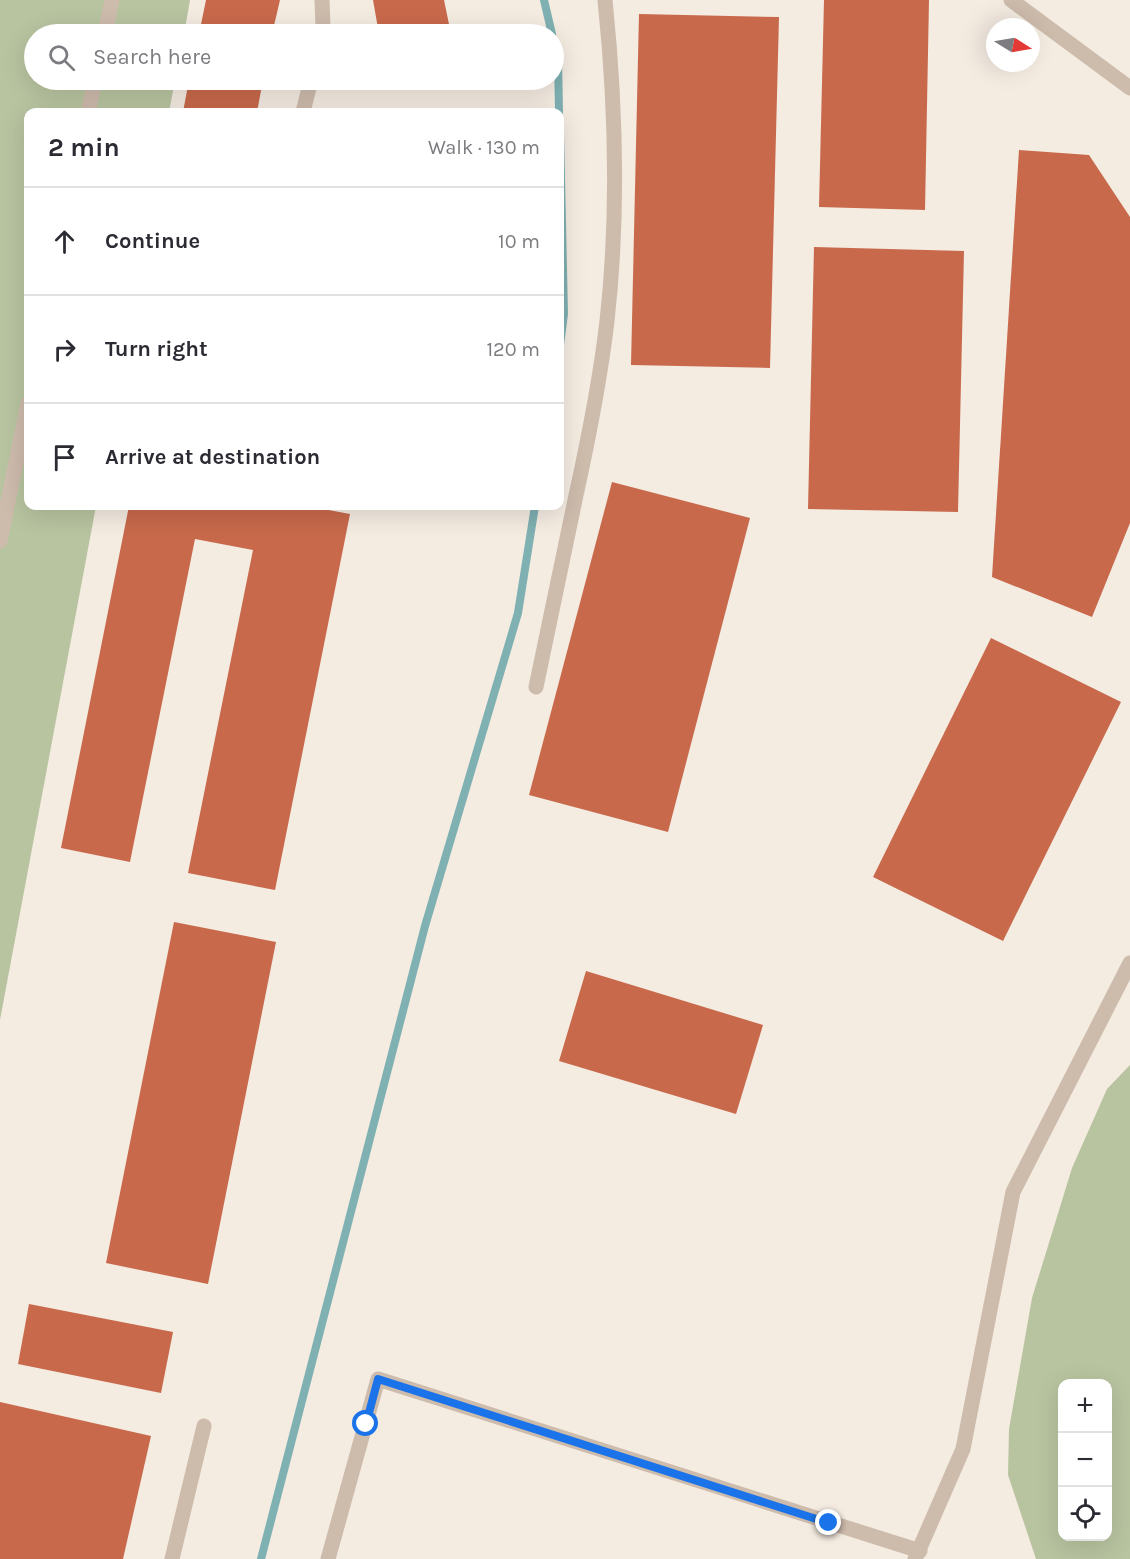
<!DOCTYPE html>
<html lang="en">
<head>
<meta charset="utf-8">
<style>
	:root { --surface:#fff; --page:#f2f2f3; --text:#2b2b33; --muted:#7c7c81; --line:#e1e1e2 }
	body { margin:0; font-family:Karla,sans-serif; background:var(--page); color:var(--text) }
	.controls { position:absolute; right:18px; bottom:18px; display:grid; overflow:hidden; border-radius:12px; box-shadow:0 6px 24px #0002 }
	.controls button { width:54px; height:54px; display:grid; place-items:center; padding:0; border:0; border-bottom:2px solid var(--line); background:var(--surface); color:var(--text); font:30px sans-serif }
	.compass { position:absolute; left:986px; top:18px; width:54px; height:54px; border-radius:50%; background:var(--surface); box-shadow:0 6px 24px #0002; rotate:101deg }
	.stop { position:absolute; width:18px; height:18px; margin:-14px; border:4px solid #1a73e8; border-radius:50%; background:#fff }
	.stop.end { background:#1a73e8; border-color:#fff; box-shadow:0 2px 6px #0008 }
	.list { margin:0; padding:0; list-style:none }
	h2 { display:flex; justify-content:space-between; align-items:center; height:78px; margin:0; padding:0 24px; font-size:26px }
	h2 small { font-size:20px; font-weight:400; color:var(--muted) }
	.list li { display:grid; grid-template-columns:39px 1fr auto; gap:18px; align-items:center; box-sizing:border-box; height:108px; padding:0 24px; border-top:2px solid var(--line) }
	.list b { display:block; font-size:22px; white-space:nowrap }
	.list em { font-size:20px; font-style:normal; color:var(--muted) }
	.icon { flex:none; width:33px; height:33px; fill:none; stroke:currentColor; stroke-width:2; stroke-linecap:round; stroke-linejoin:round }
	.map { position:relative; flex:none; width:1130px; height:1559px; overflow:hidden }
	.search { position:absolute; background:var(--surface); box-shadow:0 6px 24px #0002; left:24px; top:24px; width:540px; height:66px; display:flex; align-items:center; gap:15px; box-sizing:border-box; padding:0 21px; border-radius:33px; color:var(--muted); font-size:22px }
	.panel { position:absolute; background:var(--surface); box-shadow:0 6px 24px #0002; left:24px; top:108px; width:540px; height:402px; border-radius:12px }
	.map>svg:first-child { display:block }
</style>
</head>
<body>
<div class="map">
<svg width="1130" height="1559" viewBox="0 0 1130 1559">
	<rect width="100%" height="100%" fill="#f4ebe1"/>
	<g fill="#b8c4a0" fill-rule="evenodd">
		<path d="M 0,0 L 190,0 L 184,34 L 34,34 L 34,80 L 175,80 L 169,112 L 28,112 L 28,506 L 96,506 L 0,1020 Z"/>
		<path d="M 1130,1065 L 1130,1559 L 1036,1559 L 1008,1475 L 1009,1429 L 1032,1298 L 1072,1168 L 1107,1089 ZM 1062,1384 L 1108,1384 L 1108,1536 L 1062,1536 Z"/>
	</g>
	<g fill="none" stroke-linecap="round" stroke-linejoin="round">
		<g stroke="#7fb0b2" stroke-width="8">
			<path d="M 544,0 L 552,34"/>
			<path d="M 554,41 L 558,59 L 559,112"/>
			<path d="M 560,133 L 564,314 L 560,345"/>
			<path d="M 261,1559 L 425,926 L 518,613 L 535,506"/>
		</g>
	</g>
	<g fill="#c8694b">
		<path d="M 206,0 L 280,0 L 272,34 L 199,34 Z"/>
		<path d="M 373,0 L 444,0 L 451,34 L 379,34 Z"/>
		<path d="M 824,0 L 929,0 L 925,210 L 819,207 Z"/>
		<path d="M 639,14 L 779,17 L 770,368 L 631,365 Z"/>
		<path d="M 189,80 L 263,80 L 257,112 L 183,112 Z"/>
		<path d="M 1019,150 L 1089,155 L 1130,217 L 1130,523 L 1092,617 L 992,577 Z"/>
		<path d="M 814,247 L 964,251 L 958,512 L 808,509 Z"/>
		<path d="M 612,482 L 750,518 L 668,832 L 529,795 Z"/>
		<path d="M 129,506 L 307,506 L 350,514 L 275,890 L 188,873 L 253,550 L 195,539 L 130,862 L 61,848 Z"/>
		<path d="M 991,638 L 1121,702 L 1003,941 L 873,877 Z"/>
		<path d="M 174,922 L 276,942 L 208,1284 L 106,1263 Z"/>
		<path d="M 586,971 L 763,1025 L 736,1114 L 559,1061 Z"/>
		<path d="M 29,1304 L 173,1332 L 161,1393 L 18,1364 Z"/>
		<path d="M 0,1402 L 151,1436 L 123,1559 L 0,1559 Z"/>
	</g>
	<g fill="none" stroke-linecap="round" stroke-linejoin="round">
		<g stroke="#cdbbac" stroke-width="15">
			<path d="M 1011,0 L 1130,88"/>
			<path d="M 321,34 L 323,27 L 322,0"/>
			<path d="M 303,112 L 311,80"/>
			<path d="M 536,687 C 549,624 562,562 575,500 C 588,441 600,382 607,321 C 619,214 616,107 605,0"/>
		</g>
		<g stroke="#cdbbac" stroke-width="15">
			<path d="M 172,1559 L 204,1426"/>
			<path d="M 328,1559 L 378,1379 L 920,1551"/>
			<path d="M 915,1559 L 963,1449 L 1013,1192 L 1130,963"/>
		</g>
		<g stroke="#cdbbac" stroke-width="15">
			<path d="M 105,34 L 112,0"/>
			<path d="M 88,112 L 95,80"/>
			<path d="M 0,541 L 28,403"/>
		</g>
	</g>
	<g fill="none" stroke-linecap="round" stroke-linejoin="round">
		<path stroke="#1a73e8" stroke-width="8" d="M 366,1424 L 378,1379 L 829,1523"/>
	</g>
</svg>
<div class="controls">
<button>+</button>
<button>−</button>
<button><svg class="icon" aria-label="locate" viewBox="0 0 24 24"><circle cx="12" cy="12" r="6"/><path d="M12 2v4M12 18v4M2 12h4M18 12h4"/></svg></button>
</div>
<svg class="compass" viewBox="-18 -18 36 36"><path d="M0-13l5 13h-10z" fill="#e53935"/><path d="M0 13l5-13h-10z" fill="#7c7c81"/></svg>
<div class="stop" style="left:366px;top:1424px"></div>
<div class="stop end" style="left:829px;top:1523px"></div>
<div class="search"><svg class="icon" aria-label="search" viewBox="0 0 24 24"><circle cx="10" cy="10" r="6"/><path d="M15 15l6 6"/></svg>Search here</div>
<section class="panel">
<h2>2 min<small>Walk · 130 m</small></h2>
<ul class="list">
<li><svg class="icon" aria-label="ahead" viewBox="0 0 24 24"><path d="M12 20V5M6 11l6-6 6 6"/></svg><div><b>Continue</b></div><em>10 m</em></li>
<li><svg class="icon" aria-label="right" viewBox="0 0 24 24"><path d="M7 20v-9h11M14 6l5 5-5 5"/></svg><div><b>Turn right</b></div><em>120 m</em></li>
<li><svg class="icon" aria-label="arrive" viewBox="0 0 24 24"><path d="M6 21V4h12l-3 4 3 4H6"/></svg><div><b>Arrive at destination</b></div></li>
</ul>
</section>
</div>
</body>
</html>
